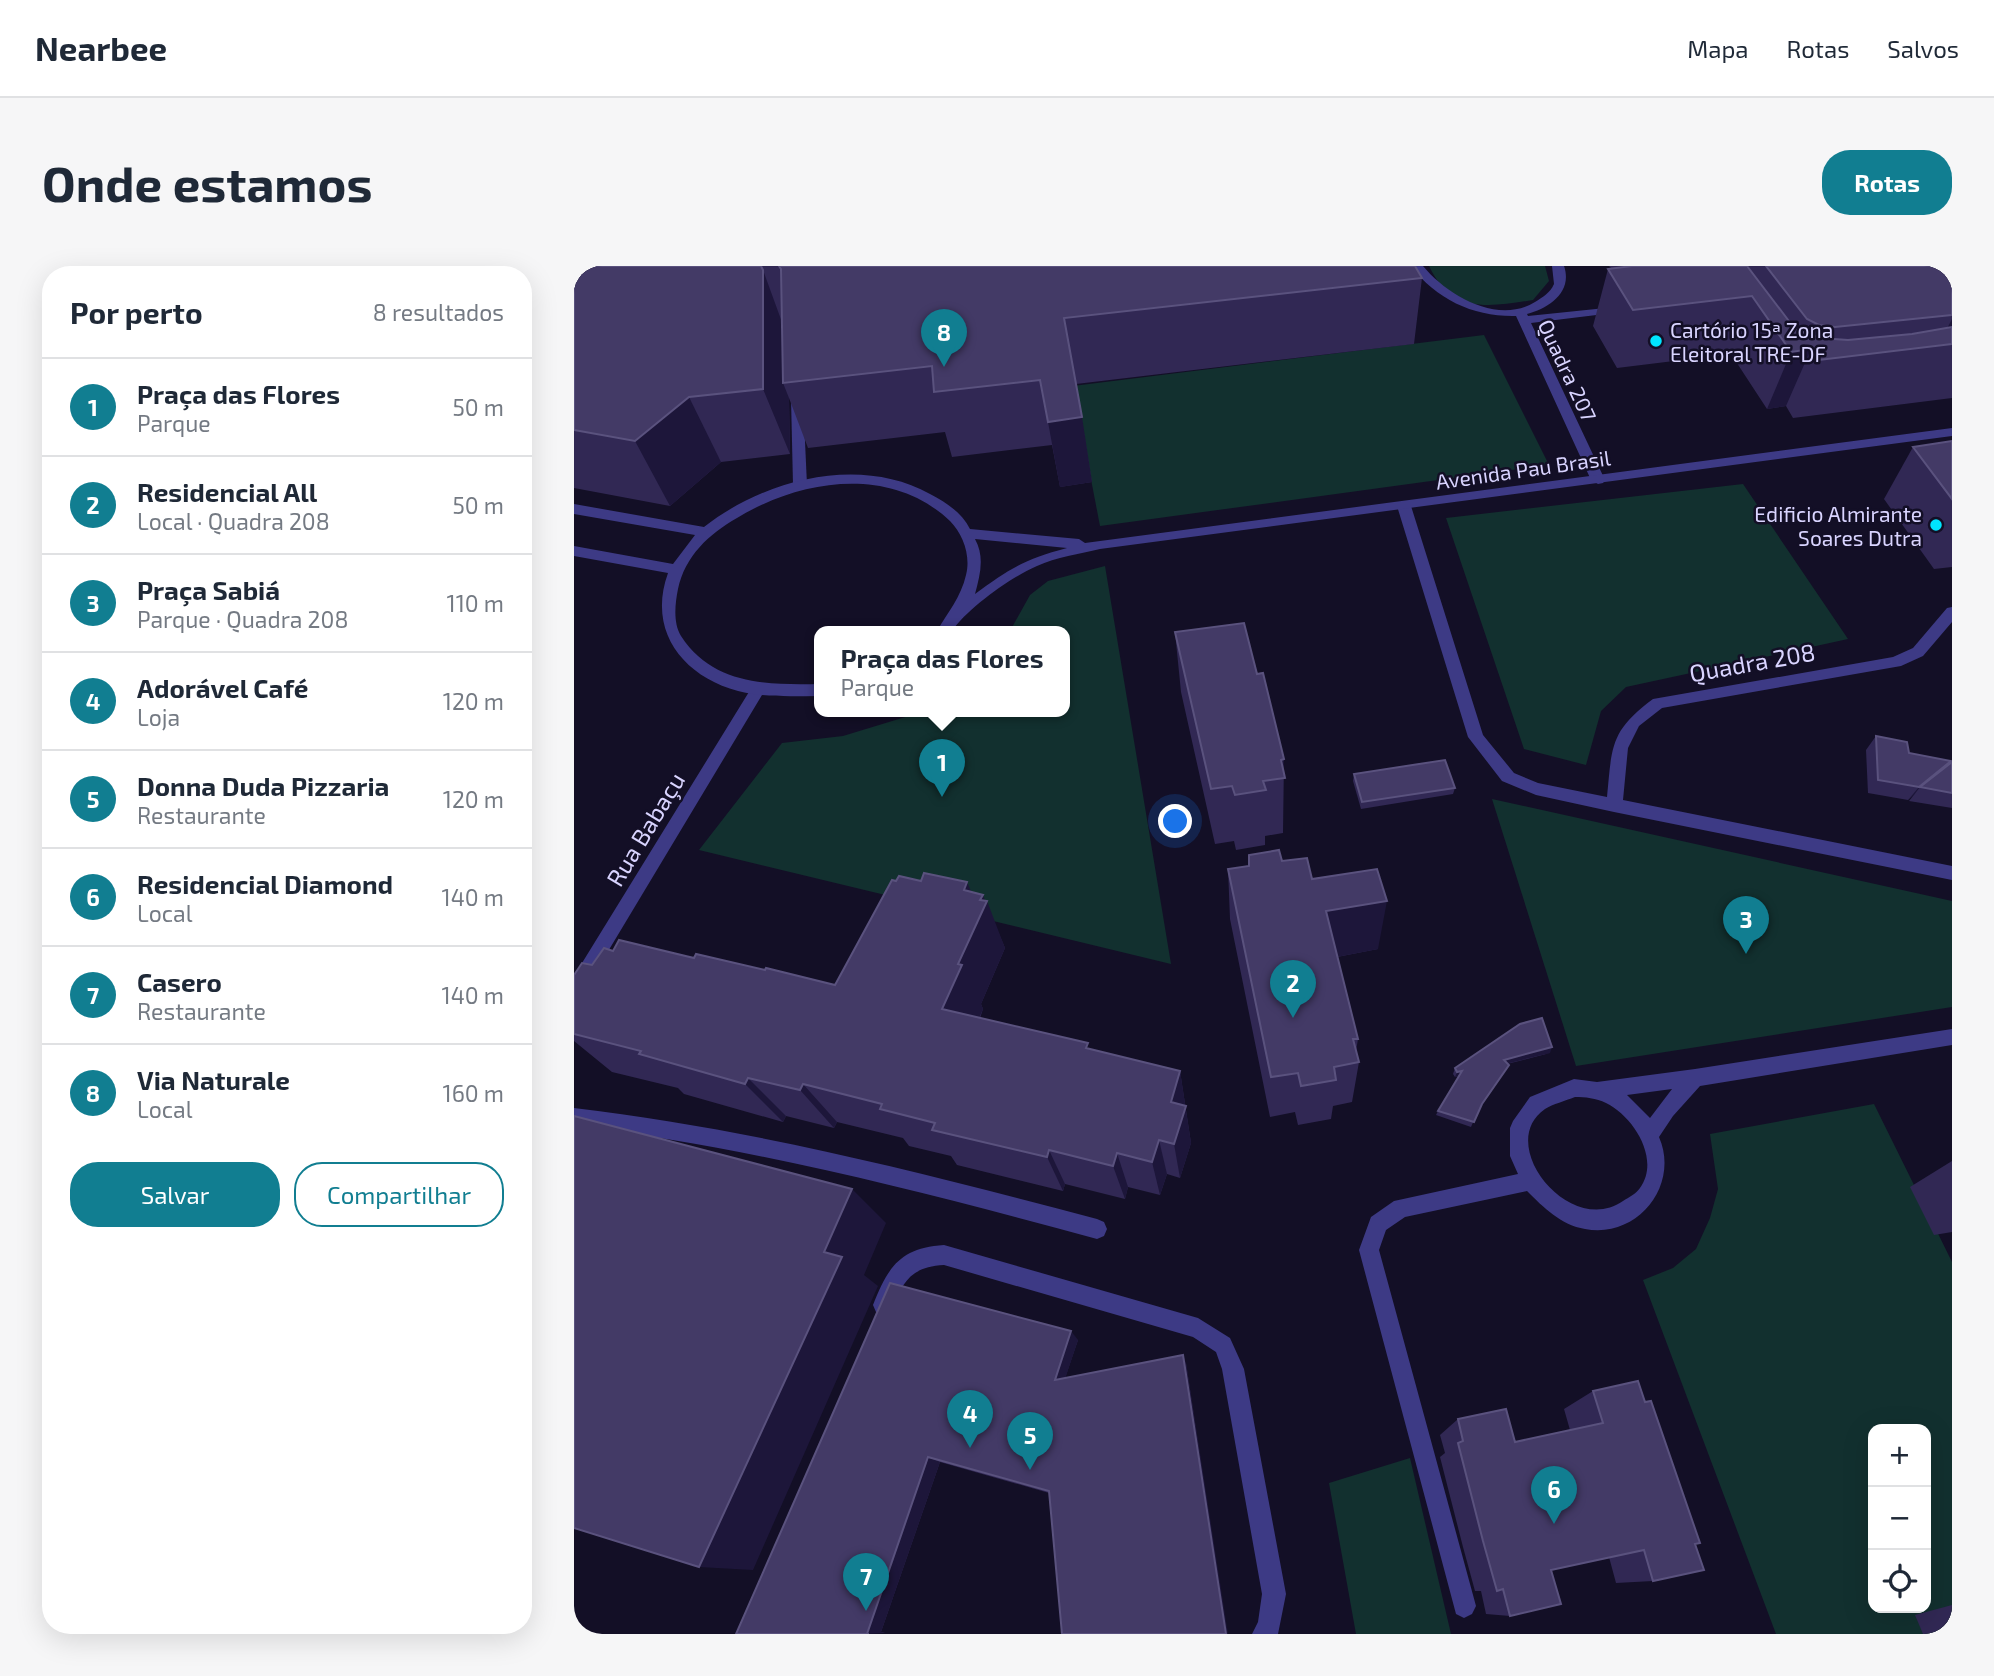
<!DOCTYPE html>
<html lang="pt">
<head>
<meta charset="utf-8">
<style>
	:root { --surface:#fff; --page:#f6f6f7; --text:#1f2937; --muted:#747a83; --line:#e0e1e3; --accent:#117e91 }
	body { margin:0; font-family:"Exo 2",sans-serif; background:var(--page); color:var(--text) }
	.controls { position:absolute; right:21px; bottom:21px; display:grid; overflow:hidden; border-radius:14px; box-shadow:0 7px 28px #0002 }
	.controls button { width:63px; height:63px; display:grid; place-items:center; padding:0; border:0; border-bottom:2px solid var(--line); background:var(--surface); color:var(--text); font:35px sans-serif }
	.you { position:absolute; left:602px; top:556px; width:24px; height:24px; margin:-18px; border:5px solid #fff; border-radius:50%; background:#1a73e8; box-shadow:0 0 0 10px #1a73e833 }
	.badge { display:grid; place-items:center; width:46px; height:46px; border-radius:50%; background:var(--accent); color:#fff; font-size:23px; font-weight:700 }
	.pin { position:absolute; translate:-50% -58px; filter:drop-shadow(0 2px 4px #0008) }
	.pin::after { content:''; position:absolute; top:37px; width:24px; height:21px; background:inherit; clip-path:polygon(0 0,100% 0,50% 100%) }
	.popup { position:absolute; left:240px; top:360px; width:256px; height:91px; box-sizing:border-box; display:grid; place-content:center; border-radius:14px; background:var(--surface); filter:drop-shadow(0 2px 5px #0005); font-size:23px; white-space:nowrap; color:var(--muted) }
	.popup b { font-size:26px; color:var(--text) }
	.popup::after { content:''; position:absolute; left:50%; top:100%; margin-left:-14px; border:14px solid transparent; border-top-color:var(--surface) }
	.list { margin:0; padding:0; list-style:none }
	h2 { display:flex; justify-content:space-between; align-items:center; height:91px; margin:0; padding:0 28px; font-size:30px }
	h2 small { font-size:23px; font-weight:400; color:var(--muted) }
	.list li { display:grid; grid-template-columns:46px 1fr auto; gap:21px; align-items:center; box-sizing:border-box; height:98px; padding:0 28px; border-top:2px solid var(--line) }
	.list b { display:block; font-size:26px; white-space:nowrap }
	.list p { margin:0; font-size:23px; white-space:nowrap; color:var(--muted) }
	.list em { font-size:23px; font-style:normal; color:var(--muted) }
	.actions { display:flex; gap:14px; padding:21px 28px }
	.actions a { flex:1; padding:16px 0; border:2px solid var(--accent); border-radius:28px; text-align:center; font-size:24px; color:var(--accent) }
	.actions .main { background:var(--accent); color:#fff }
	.icon { flex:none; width:38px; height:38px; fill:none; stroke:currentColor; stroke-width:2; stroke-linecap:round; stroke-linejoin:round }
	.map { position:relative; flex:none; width:1378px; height:1368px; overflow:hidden; border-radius:28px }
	header { display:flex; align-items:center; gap:42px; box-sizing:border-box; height:98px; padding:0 35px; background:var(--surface); border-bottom:2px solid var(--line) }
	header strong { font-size:33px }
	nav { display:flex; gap:38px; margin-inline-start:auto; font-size:24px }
	.intro { display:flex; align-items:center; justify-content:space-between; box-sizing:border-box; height:168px; padding:0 42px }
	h1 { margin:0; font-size:49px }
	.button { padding:18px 32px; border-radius:28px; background:var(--accent); color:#fff; font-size:24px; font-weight:700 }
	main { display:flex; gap:42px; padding:0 42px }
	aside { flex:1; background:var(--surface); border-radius:28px; box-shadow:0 7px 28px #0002 }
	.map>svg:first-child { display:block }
</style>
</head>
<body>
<header>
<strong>Nearbee</strong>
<nav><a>Mapa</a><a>Rotas</a><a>Salvos</a></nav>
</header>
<div class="intro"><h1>Onde estamos</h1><a class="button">Rotas</a></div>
<main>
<aside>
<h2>Por perto<small>8 resultados</small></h2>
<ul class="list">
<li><span class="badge">1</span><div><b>Praça das Flores</b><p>Parque</p></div><em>50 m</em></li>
<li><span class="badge">2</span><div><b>Residencial All</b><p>Local · Quadra 208</p></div><em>50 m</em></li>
<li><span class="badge">3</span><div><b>Praça Sabiá</b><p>Parque · Quadra 208</p></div><em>110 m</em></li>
<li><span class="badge">4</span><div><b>Adorável Café</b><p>Loja</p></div><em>120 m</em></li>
<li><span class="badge">5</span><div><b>Donna Duda Pizzaria</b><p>Restaurante</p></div><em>120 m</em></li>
<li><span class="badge">6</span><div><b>Residencial Diamond</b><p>Local</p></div><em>140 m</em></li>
<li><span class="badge">7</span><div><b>Casero</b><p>Restaurante</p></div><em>140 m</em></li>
<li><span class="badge">8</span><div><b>Via Naturale</b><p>Local</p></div><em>160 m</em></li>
</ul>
<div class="actions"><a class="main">Salvar</a><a>Compartilhar</a></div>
</aside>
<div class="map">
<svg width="1378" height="1368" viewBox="0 0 1378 1368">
	<rect width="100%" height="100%" fill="#130f26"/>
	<g fill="#12302f" fill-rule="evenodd">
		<path d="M 855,0 L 971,0 L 975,15 L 959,34 C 914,41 878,48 855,0 Z"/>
		<path d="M 910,69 L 975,199 L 526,260 L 499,120 Z"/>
		<path d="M 1169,218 L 1274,373 L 1052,421 L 1027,445 L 1012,499 L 950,483 L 872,252 Z"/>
		<path d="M 531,300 L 597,698 L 125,584 L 208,477 L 269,470 L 351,445 L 490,445 L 490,365 L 436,365 L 456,329 L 474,315 Z"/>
		<path d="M 918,533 L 1378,635 L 1378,741 L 1002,800 Z"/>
		<path d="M 1300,838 L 1378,996 L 1378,1368 L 1202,1368 L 1069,1014 L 1099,1002 L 1122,983 L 1136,952 L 1144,923 L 1136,868 ZM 1299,1163 L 1352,1163 L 1352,1342 L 1299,1342 Z"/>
		<path d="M 836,1192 L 877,1368 L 782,1368 L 755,1217 Z"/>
	</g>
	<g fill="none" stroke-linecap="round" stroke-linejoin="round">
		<path fill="#3d3a85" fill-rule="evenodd" d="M 370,979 L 624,1052 L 656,1072 L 670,1103 L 712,1328 L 704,1368 L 678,1368 L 684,1356 L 688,1328 L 648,1103 L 642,1086 L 619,1071 L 370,999 C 335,1001 329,1017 316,1046 L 309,1049 L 302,1046 L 299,1039 C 314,1001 326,982 370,979 Z"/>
		<g fill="#3d3a85" fill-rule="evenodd">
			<path d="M 837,0 L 849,0 C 873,29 923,59 961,36 C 969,31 976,27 980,18 L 978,0 L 990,0 C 999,26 975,42 953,48 L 954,50 L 1051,40 L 1051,44 L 1047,46 L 957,57 L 1031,214 L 1029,217 L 1024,218 L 1017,214 L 942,50 C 900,51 863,34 837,0 Z"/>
			<path d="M 223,128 L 229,132 L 233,219 L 226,223 L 219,219 L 217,132 Z"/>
			<path d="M 830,235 L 837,240 L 909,469 L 940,507 L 964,517 L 1033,531 C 1038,480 1036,465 1079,433 L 1319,391 L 1339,382 L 1373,342 L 1378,341 L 1378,356 L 1349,390 L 1327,400 L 1088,442 L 1065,460 L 1054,482 L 1049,534 L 1378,600 L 1378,614 L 1040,546 L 962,529 L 928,515 L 894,471 L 823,240 Z"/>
			<path d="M 183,419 L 188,421 L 191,425 L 188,429 L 6,732 L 0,734 L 0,710 L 178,421 Z"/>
			<path d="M 1378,763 L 1378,779 L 1126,820 L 1099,850 L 1085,871 C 1106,919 1064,973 1011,963 C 987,959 969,941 953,925 L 831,951 L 812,964 L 805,984 L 902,1340 L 898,1348 L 890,1352 L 882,1348 L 785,984 L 797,951 L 820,935 L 944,908 L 936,890 L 936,862 L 939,855 L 956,831 L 1000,813 L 1023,816 L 1121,803 ZM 1098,823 L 1076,852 L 1053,829 ZM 1001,831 C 1011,831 1022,832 1032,837 C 1059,850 1087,893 1066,922 C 1062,928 1055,931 1049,935 C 996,972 920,878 971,843 C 979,838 991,835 1001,831 Z"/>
			<path d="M 0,842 C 178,863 350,907 523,953 L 530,956 L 533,963 L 530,970 L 523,973 C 350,926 178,881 0,860 Z"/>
		</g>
		<path fill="#3d3a85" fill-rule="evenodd" d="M 1378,162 L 1378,170 L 526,283 C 506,288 482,291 463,300 C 437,311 393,343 378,365 L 363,365 C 374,346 387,331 392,309 C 397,290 389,268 376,255 C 317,199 227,213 163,252 C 135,268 111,290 104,323 C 101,338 99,357 107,370 C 139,419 193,419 246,418 L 246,430 C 219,430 191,432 164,425 C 109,410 73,365 94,307 L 0,290 L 0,280 L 99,298 L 121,269 L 0,248 L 0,238 L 130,261 C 191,213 286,189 356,228 C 372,236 388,247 396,263 L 505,273 L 511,277 ZM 401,273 L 493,282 C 451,293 435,303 401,328 C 406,309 411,291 401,273 Z"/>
	</g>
	<g fill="#312854">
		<path d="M 3,0 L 841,0 L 848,12 L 840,78 L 502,118 L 518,216 L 486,221 L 478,179 L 378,191 L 371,166 L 234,182 L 215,132 L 216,188 L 147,196 L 96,240 L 0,222 L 0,3 Z"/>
		<path d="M 1035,0 L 1378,0 L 1378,132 L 1219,152 L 1212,140 L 1193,143 L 1157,88 L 1043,102 L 1019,60 L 1034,3 L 1037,2 Z"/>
		<path d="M 1378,175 L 1378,301 L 1360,303 L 1310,233 L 1339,181 Z"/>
		<path d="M 601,366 L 683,408 L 710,493 L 709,567 L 691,570 L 691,579 L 662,584 L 660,575 L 641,578 L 607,426 Z"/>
		<path d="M 1302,470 L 1335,487 L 1378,496 L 1378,542 L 1335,535 L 1340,529 L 1334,534 L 1294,527 L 1292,484 Z"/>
		<path d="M 780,508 L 881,522 L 879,528 L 787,543 L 779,515 Z"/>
		<path d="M 708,595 L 738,613 L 804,683 L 763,691 L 784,773 L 782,785 L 785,796 L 778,836 L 759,840 L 757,853 L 724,859 L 721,846 L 696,851 L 656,653 L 654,603 Z"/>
		<path d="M 398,626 L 411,635 L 431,682 L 407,738 L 409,743 L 406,752 L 516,783 L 606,805 L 617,877 L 606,912 L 593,908 L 586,929 L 554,921 L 551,933 L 491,918 L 489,925 L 383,899 L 377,890 L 335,880 L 329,872 L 263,856 L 260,862 L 212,850 L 209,856 L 110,828 L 104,822 L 38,806 L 0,775 L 0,709 L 18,699 L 39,685 L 120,692 L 191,704 L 261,719 Z"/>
		<path d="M 976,787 L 933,798 L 935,799 L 932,804 L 905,843 L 897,861 L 862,849 L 864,845 L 885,810 L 881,811 L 879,808 L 881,802 Z"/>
		<path d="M 1378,895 L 1378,966 L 1360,969 L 1336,921 Z"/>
		<path d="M 316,1017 L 504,1074 L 491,1112 L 612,1097 L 653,1368 L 488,1368 L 475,1227 L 366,1196 L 307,1366 L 311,1367 L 162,1368 Z"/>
		<path d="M 1019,1125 L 1121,1278 L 1079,1315 L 1042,1317 L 1035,1291 L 977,1304 L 936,1350 L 912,1348 L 907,1325 L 901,1325 L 889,1281 L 866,1191 L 871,1187 L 866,1169 L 884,1153 L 941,1176 L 996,1164 L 990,1143 Z"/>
		<path d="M 1378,1339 L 1378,1368 L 1349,1368 L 1341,1349 Z"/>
	</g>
	<g fill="#1d163a">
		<path d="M 189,4 L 213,70 L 209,117 L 215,132 L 216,188 L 189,123 Z"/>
		<path d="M 1378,53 L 1378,68 L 1364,80 Z"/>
		<path d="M 1237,83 L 1212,140 L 1193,143 L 1217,86 Z"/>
		<path d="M 115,131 L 147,196 L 96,240 L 61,175 Z"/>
		<path d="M 508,151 L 518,216 L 486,221 L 474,156 Z"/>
		<path d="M 710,493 L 710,512 L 707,494 Z"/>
		<path d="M 1377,495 L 1366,509 L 1346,521 L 1340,529 L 1334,534 L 1345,521 Z"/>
		<path d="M 393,616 L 407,648 L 406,634 L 409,629 L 412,637 L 413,635 L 431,682 L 407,738 L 409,743 L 391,785 L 368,743 L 384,698 L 390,624 Z"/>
		<path d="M 813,635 L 804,683 L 747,694 L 752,645 Z"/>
		<path d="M 978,781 L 976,787 L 927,799 L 930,794 Z"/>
		<path d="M 606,805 L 617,877 L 606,912 L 600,878 L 597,836 Z"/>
		<path d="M 888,805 L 886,810 L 881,811 L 883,806 Z"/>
		<path d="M 174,812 L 212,850 L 209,856 L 171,818 Z"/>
		<path d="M 229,818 L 263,856 L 260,862 L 226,824 Z"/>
		<path d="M 585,874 L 593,908 L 586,929 L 578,896 Z"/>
		<path d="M 475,884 L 491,918 L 489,925 L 473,891 Z"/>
		<path d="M 543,887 L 554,921 L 551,933 L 539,900 Z"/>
		<path d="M 278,923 L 312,957 L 290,1009 L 304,1020 L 179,1304 L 125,1301 L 250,986 Z"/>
		<path d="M 497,1065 L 504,1074 L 488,1122 L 481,1114 Z"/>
		<path d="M 609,1089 L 612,1097 L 654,1368 L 652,1368 Z"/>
		<path d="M 354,1191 L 366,1196 L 307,1366 L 311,1367 L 293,1368 Z"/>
	</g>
	<g fill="#433a66" stroke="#5a527e" stroke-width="2">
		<path d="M 3,0 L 187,0 L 189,4 L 189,123 L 115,131 L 61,175 L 0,164 L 0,3 Z"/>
		<path d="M 205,0 L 841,0 L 848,12 L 490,52 L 508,151 L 474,156 L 466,114 L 360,126 L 358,100 L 209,117 L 207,3 Z"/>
		<path d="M 1058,0 L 1173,0 L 1221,63 L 1246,72 L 1274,74 L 1338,68 L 1378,61 L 1378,78 L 1245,94 L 1237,83 L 1217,86 L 1178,30 L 1059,44 L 1034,3 Z"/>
		<path d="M 1192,0 L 1372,0 L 1378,10 L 1378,49 L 1261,61 L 1245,59 L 1233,53 Z"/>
		<path d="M 1378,175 L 1378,233 L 1339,181 Z"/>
		<path d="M 670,357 L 683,408 L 689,407 L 710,493 L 707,494 L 711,512 L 689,515 L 692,524 L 661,529 L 658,520 L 637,523 L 601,366 Z"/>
		<path d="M 1302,470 L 1333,476 L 1335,487 L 1377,495 L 1345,521 L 1304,514 Z"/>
		<path d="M 871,494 L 881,522 L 788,536 L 780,508 Z"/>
		<path d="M 1378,496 L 1378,527 L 1346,521 Z"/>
		<path d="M 705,584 L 708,595 L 733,592 L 738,613 L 803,603 L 813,635 L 752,645 L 784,773 L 779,773 L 785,796 L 760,801 L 762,814 L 727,820 L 724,807 L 697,811 L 654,603 L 675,600 L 675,589 Z"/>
		<path d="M 350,607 L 393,616 L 390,624 L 409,629 L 406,634 L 413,635 L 384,698 L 388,699 L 368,743 L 514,777 L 512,782 L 606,805 L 597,836 L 612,840 L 600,878 L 585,874 L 578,896 L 543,887 L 539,900 L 475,884 L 473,891 L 358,864 L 361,857 L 306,843 L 308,838 L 229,818 L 226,824 L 174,812 L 171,818 L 65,788 L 67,785 L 0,768 L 0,709 L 8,697 L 18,699 L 30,682 L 39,685 L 45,674 L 120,692 L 122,688 L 191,704 L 192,702 L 261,719 L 318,614 L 322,615 L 325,610 L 347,615 Z"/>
		<path d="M 968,752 L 978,781 L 930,794 L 935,799 L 908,838 L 900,856 L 864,845 L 888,805 L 883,806 L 881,802 L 946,758 Z"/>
		<path d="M 0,850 L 278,923 L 250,986 L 268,991 L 125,1301 L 0,1262 Z"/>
		<path d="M 316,1017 L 497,1065 L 481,1114 L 609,1089 L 652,1368 L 488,1368 L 475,1225 L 354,1191 L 293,1368 L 295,1368 L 162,1368 Z"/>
		<path d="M 1064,1115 L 1071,1136 L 1077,1135 L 1126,1277 L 1121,1278 L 1130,1304 L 1079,1315 L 1070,1284 L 977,1304 L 987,1338 L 936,1350 L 929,1323 L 923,1325 L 909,1275 L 884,1177 L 889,1175 L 884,1153 L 932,1143 L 941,1176 L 1029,1157 L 1019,1125 Z"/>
	</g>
	<g fill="#00e5ff" stroke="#130f26" stroke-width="2.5">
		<circle cx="1082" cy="75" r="7"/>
		<circle cx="1362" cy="259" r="7"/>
	</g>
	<g text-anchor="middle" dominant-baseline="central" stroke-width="5" stroke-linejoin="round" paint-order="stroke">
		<g font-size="21" fill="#d9d4ff" stroke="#130f26" text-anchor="start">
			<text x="1096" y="63">Cartório 15ª Zona<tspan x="1096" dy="24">Eleitoral TRE-DF</tspan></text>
			<text x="1348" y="247" text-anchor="end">Edificio Almirante<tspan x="1348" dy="24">Soares Dutra</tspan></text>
		</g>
		<g font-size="21" fill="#d9d4ff" stroke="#130f26">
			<text transform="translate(994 104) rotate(65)">Quadra 207</text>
			<text transform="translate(949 203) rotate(-8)">Avenida Pau Brasil</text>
		</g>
		<g font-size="24" fill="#d9d4ff" stroke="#130f26">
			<text transform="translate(1178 396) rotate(-10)">Quadra 208</text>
			<text transform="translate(71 563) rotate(-59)">Rua Babaçu</text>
		</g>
	</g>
</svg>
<div class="controls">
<button>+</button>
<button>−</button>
<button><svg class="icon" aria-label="locate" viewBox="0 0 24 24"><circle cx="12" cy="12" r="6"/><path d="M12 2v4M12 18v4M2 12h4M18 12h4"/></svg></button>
</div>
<div class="you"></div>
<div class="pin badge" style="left:368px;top:531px">1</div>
<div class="popup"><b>Praça das Flores</b>Parque</div>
<div class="pin badge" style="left:719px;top:752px">2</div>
<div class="pin badge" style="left:1172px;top:688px">3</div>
<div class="pin badge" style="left:396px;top:1182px">4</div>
<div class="pin badge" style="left:456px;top:1204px">5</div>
<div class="pin badge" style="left:980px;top:1258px">6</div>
<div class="pin badge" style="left:292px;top:1345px">7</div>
<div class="pin badge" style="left:370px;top:101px">8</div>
</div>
</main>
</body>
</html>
